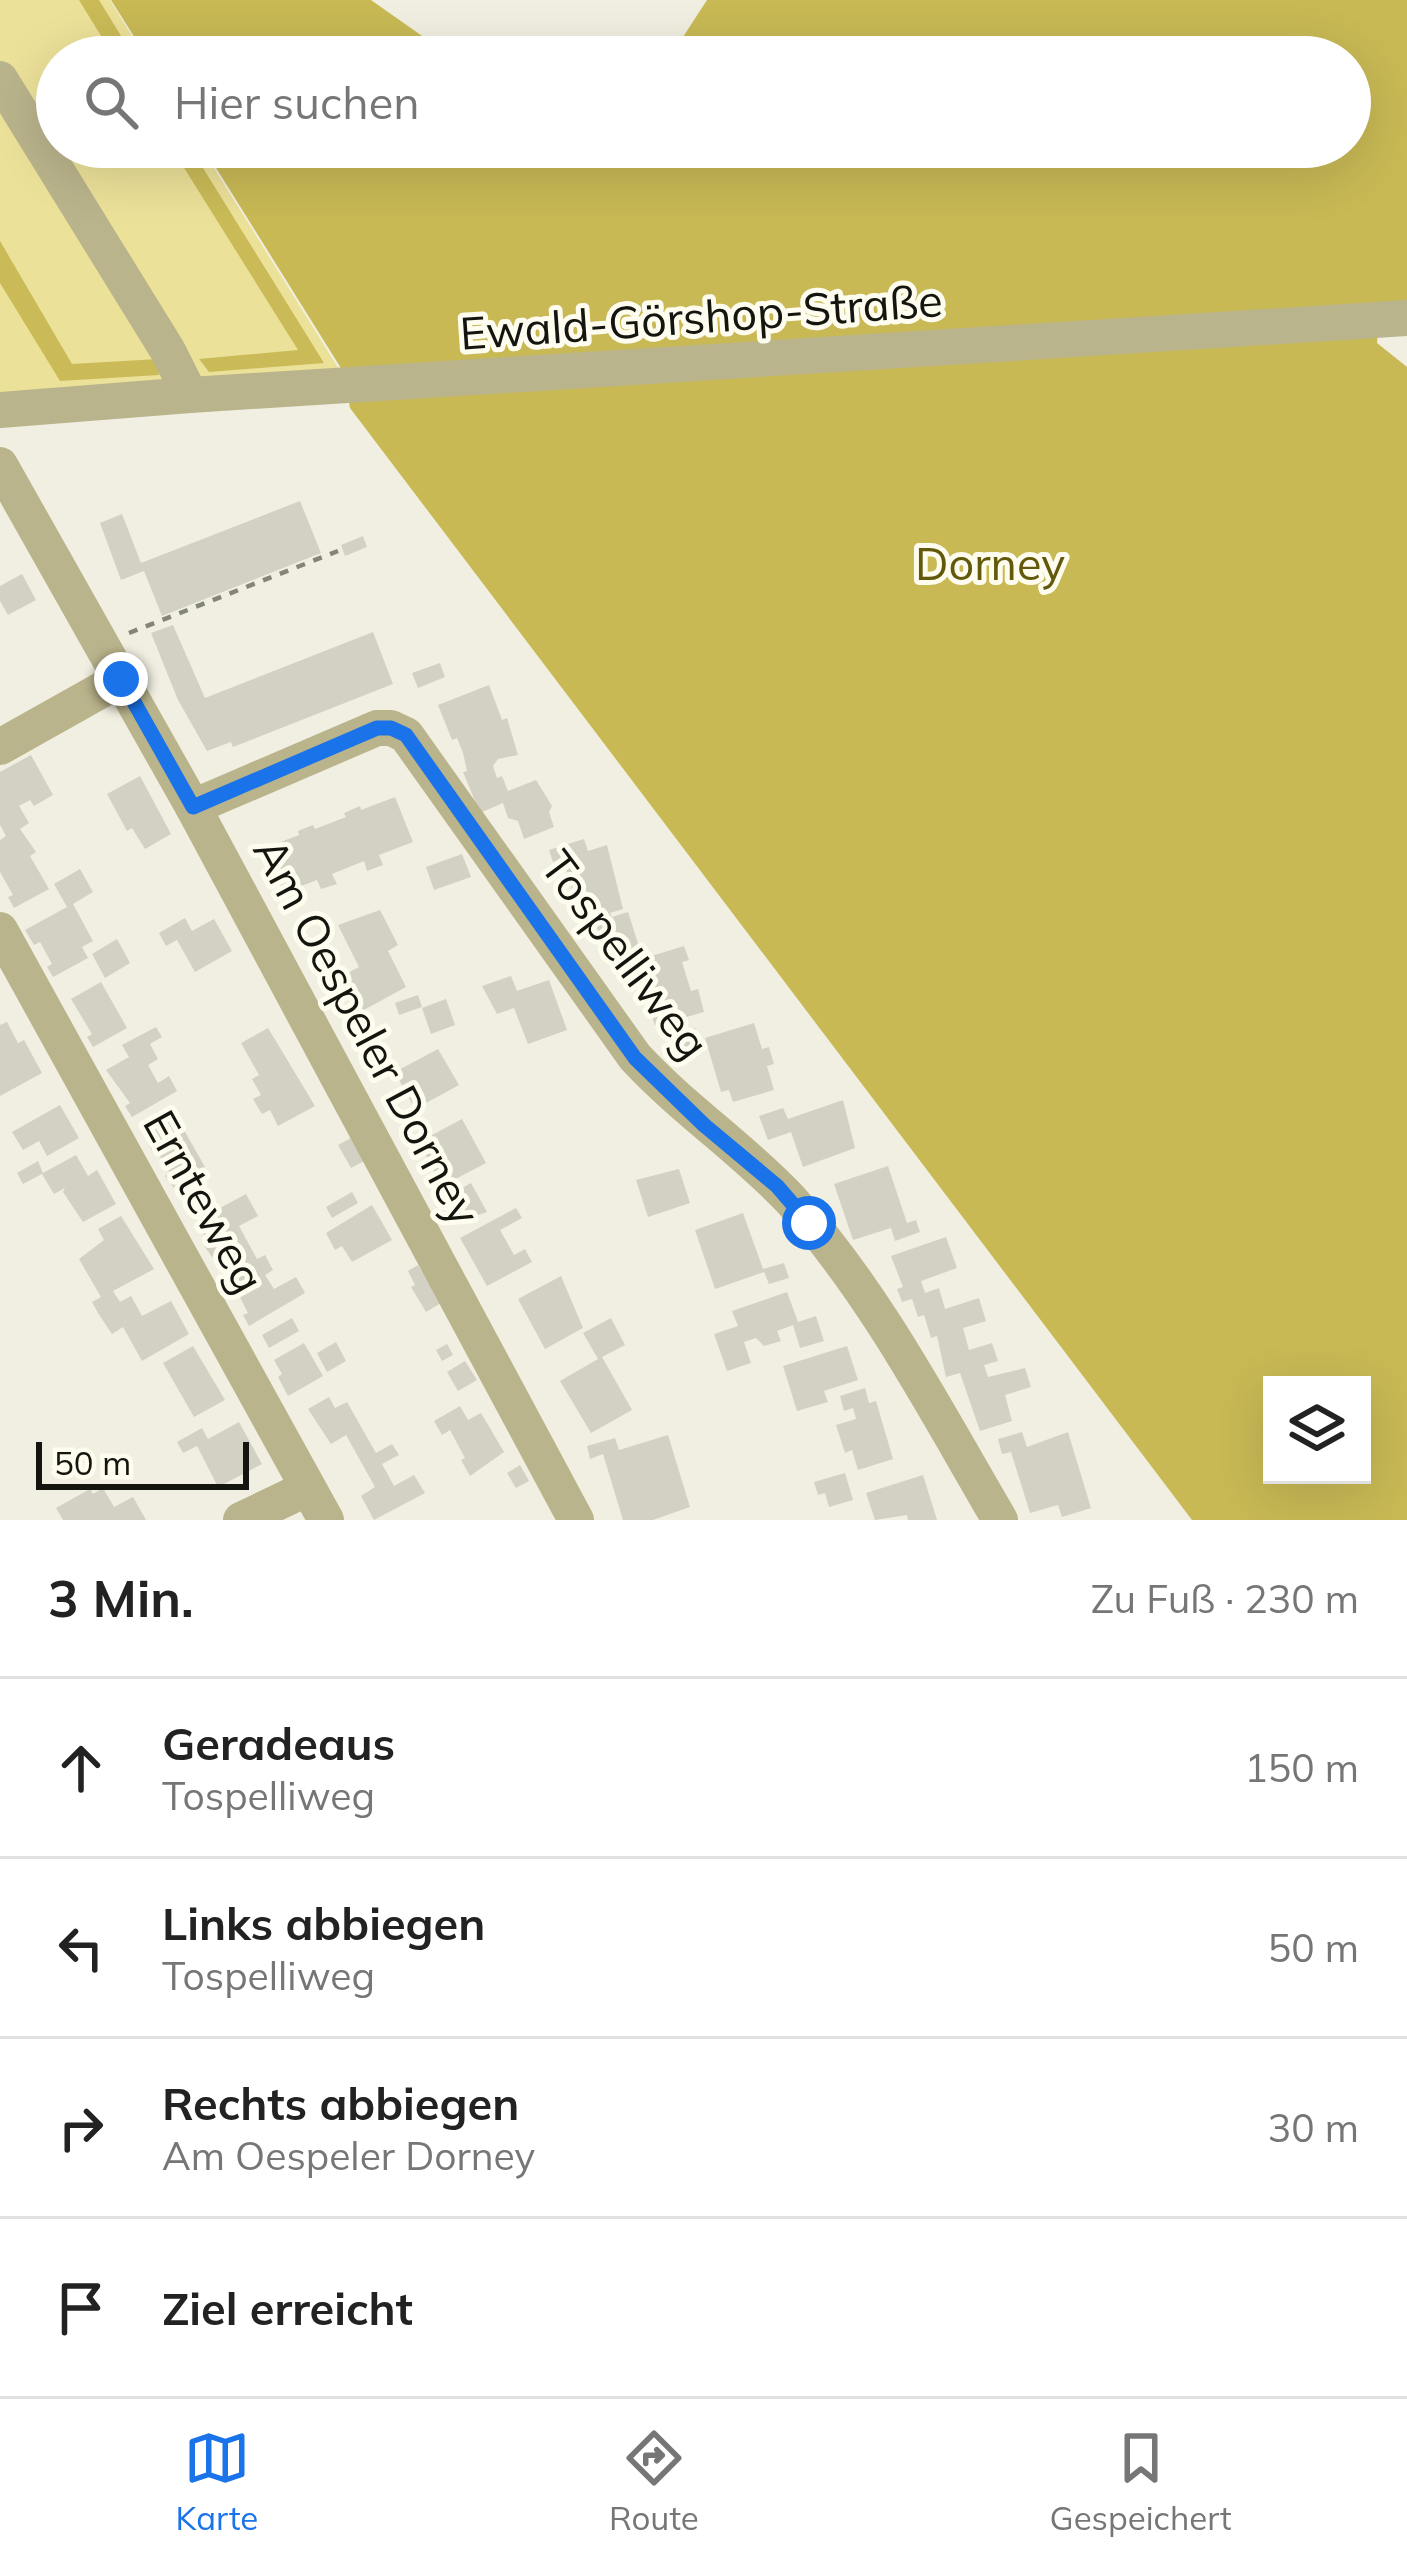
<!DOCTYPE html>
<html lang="de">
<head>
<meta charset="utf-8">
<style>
	:root { --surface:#fff; --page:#f6f6f6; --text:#222; --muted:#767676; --line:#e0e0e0; --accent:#1a73e8 }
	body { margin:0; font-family:Mulish,sans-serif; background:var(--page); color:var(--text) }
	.controls { position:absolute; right:36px; bottom:36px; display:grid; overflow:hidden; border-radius:0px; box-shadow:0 12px 48px #0002 }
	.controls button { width:108px; height:108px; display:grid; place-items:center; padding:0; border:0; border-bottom:3px solid var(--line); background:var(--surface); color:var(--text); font:60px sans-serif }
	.scale { position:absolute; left:36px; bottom:30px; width:213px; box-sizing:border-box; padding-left:12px; border:6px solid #151510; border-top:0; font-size:33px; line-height:42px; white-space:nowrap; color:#151510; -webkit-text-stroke:9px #fefcee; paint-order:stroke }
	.stop { position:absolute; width:36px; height:36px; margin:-27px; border:9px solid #1a73e8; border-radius:50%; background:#fff }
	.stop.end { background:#1a73e8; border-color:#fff; box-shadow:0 3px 12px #0008 }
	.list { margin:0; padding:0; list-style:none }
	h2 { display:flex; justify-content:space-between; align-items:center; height:156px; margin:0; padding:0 48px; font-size:51px }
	h2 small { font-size:39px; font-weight:400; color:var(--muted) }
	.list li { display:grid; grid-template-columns:78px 1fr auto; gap:36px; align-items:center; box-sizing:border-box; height:180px; padding:0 48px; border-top:3px solid var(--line) }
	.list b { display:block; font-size:45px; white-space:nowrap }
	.list p { margin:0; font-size:39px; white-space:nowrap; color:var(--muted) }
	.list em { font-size:39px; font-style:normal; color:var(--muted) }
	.icon { flex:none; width:66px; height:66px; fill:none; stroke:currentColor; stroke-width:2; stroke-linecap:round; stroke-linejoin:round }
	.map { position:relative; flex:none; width:1407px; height:1520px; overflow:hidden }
	.search { position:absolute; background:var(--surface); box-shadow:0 12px 48px #0002; left:36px; right:36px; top:36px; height:132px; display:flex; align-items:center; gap:30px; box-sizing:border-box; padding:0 42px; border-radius:66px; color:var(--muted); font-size:45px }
	.sheet { height:876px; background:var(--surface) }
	nav { display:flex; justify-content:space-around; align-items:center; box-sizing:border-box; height:168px; border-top:3px solid var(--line); background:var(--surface); font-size:33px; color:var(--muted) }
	nav a { display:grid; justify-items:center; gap:6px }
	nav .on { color:var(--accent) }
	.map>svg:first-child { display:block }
</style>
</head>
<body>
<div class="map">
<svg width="1407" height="1520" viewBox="0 0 1407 1520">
	<rect width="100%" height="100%" fill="#f1efe1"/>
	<path fill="#ece199" d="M 0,0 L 110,0 L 145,57 L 57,57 L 57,147 L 201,147 L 342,374 L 0,394 Z"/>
	<g fill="#c8b955" fill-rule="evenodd">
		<path d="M 111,0 L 371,0 L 452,57 L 147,57 Z"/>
		<path d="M 707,0 L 1407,0 L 1407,304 L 1380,307 L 1377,343 L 1407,367 L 1407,1520 L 1192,1520 L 350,408 L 344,373 L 203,147 L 579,147 L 602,163 L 613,147 L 1350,147 L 1350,57 L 670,57 ZM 1272,1385 L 1362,1385 L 1362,1475 L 1272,1475 Z"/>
	</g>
	<g fill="#cabb58">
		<path d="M 79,0 L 99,0 L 134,57 L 114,57 Z"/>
		<path d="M 171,147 L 190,147 L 324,363 L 209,372 L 199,359 L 298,350 Z"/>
		<path d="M 0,241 L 72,364 L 158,359 L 159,375 L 60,381 L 0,283 Z"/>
	</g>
	<g fill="#d3d1c4">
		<path d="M 300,501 L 321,553 L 162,616 L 144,571 L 121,580 L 100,523 L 122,514 L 141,563 Z"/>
		<path d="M 363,536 L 367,547 L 345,556 L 341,545 Z"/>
		<path d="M 22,574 L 36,600 L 8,615 L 0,601 L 0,586 Z"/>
		<path d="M 173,625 L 205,698 L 373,632 L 393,684 L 233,747 L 231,742 L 207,751 L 178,700 L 151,633 Z"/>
		<path d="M 440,663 L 445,677 L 418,688 L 412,673 Z"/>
		<path d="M 489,685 L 502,720 L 507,718 L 518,755 L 498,759 L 493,766 L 497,778 L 502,776 L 508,791 L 536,780 L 552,806 L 549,812 L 554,827 L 524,839 L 518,821 L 508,818 L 503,803 L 480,813 L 463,772 L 467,771 L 463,753 L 457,738 L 452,740 L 438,705 Z"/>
		<path d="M 31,755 L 53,795 L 34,806 L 30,800 L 19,806 L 29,823 L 20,829 L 36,852 L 30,856 L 49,889 L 14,908 L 8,897 L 13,895 L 0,872 L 0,840 L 6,836 L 0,825 L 0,772 Z"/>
		<path d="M 140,776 L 171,834 L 145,849 L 132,828 L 127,831 L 107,794 Z"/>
		<path d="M 395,797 L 413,842 L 379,855 L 383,865 L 367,871 L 364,861 L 332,874 L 337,884 L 321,889 L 317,880 L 283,893 L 265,848 L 299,835 L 298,831 L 313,825 L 315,829 L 346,817 L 344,813 L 360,806 L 361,810 Z"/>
		<path d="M 584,839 L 588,851 L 607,845 L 623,909 L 610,913 L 612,917 L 628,912 L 641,953 L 608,963 L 594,918 L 582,922 L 563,859 L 553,862 L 549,850 Z"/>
		<path d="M 462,854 L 471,877 L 434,890 L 426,867 Z"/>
		<path d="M 80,869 L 93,892 L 73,904 L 93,941 L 82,947 L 88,958 L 53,977 L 47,967 L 52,964 L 40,942 L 34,945 L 25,930 L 67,907 L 54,884 Z"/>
		<path d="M 380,910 L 398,945 L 388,951 L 406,987 L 362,1011 L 342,976 L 359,967 L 338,925 Z"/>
		<path d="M 185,918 L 192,931 L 214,919 L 232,951 L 195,972 L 177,940 L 166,946 L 159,933 Z"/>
		<path d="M 117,939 L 130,963 L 105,978 L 92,954 Z"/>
		<path d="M 684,946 L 689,960 L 682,962 L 691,991 L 698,989 L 704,1012 L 655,1026 L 635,961 Z"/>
		<path d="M 511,976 L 517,991 L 549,980 L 567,1030 L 528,1044 L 514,1008 L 497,1014 L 482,986 Z"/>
		<path d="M 101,982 L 127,1028 L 93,1047 L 87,1037 L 92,1034 L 71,999 Z"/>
		<path d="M 418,995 L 422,1007 L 399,1015 L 395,1003 Z"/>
		<path d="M 446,999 L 455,1025 L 431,1034 L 422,1008 Z"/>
		<path d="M 7,1022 L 18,1043 L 24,1040 L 42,1073 L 0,1096 L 0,1025 Z"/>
		<path d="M 754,1023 L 762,1049 L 769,1047 L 774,1064 L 767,1066 L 774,1090 L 733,1102 L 729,1090 L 721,1092 L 705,1038 Z"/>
		<path d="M 156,1027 L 162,1037 L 150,1044 L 158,1059 L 148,1065 L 158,1083 L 169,1076 L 177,1091 L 132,1117 L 125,1106 L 130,1103 L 106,1070 L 129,1057 L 122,1045 Z"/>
		<path d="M 268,1028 L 315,1106 L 278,1126 L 270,1110 L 262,1114 L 253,1099 L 261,1095 L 252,1079 L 259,1075 L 241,1043 Z"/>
		<path d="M 695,1028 L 702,1052 L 678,1060 L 670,1035 Z"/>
		<path d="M 438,1049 L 459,1085 L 415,1109 L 395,1072 Z"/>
		<path d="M 843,1100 L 855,1148 L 803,1167 L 791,1132 L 768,1140 L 759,1116 L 783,1108 L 788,1119 Z"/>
		<path d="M 60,1105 L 79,1138 L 47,1156 L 39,1141 L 23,1150 L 12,1132 Z"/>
		<path d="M 172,1109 L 205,1167 L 193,1174 L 199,1186 L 180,1196 L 165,1176 L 170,1173 L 157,1151 L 153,1153 L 146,1140 L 150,1138 L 143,1125 Z"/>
		<path d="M 462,1119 L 486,1163 L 442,1186 L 419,1142 Z"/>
		<path d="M 351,1138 L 364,1161 L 351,1168 L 338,1145 Z"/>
		<path d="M 76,1155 L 88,1176 L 97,1170 L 116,1204 L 83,1222 L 63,1192 L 65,1188 L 54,1194 L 42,1174 L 23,1184 L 17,1173 L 38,1161 L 43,1173 Z"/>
		<path d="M 888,1166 L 907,1223 L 916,1220 L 920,1232 L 895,1241 L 891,1228 L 853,1240 L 834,1184 Z"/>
		<path d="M 679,1169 L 690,1203 L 648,1217 L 636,1180 Z"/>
		<path d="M 471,1183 L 487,1212 L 461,1221 L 448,1196 Z"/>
		<path d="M 352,1192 L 358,1203 L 332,1218 L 326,1207 Z"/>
		<path d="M 246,1194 L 258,1216 L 239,1226 L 257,1259 L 265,1255 L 273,1270 L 265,1275 L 274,1289 L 296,1277 L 305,1293 L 249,1326 L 243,1315 L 248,1313 L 223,1264 L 219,1266 L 204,1246 L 209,1243 L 196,1221 Z"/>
		<path d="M 372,1205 L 392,1240 L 352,1262 L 342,1246 L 335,1250 L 326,1233 Z"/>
		<path d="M 516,1208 L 522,1218 L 500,1230 L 514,1255 L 525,1249 L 532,1262 L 487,1286 L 460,1238 Z"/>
		<path d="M 743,1213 L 763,1269 L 784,1263 L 789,1278 L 769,1284 L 764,1272 L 715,1289 L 695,1230 Z"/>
		<path d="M 121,1216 L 154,1269 L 113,1291 L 120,1302 L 131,1296 L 142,1316 L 171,1301 L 189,1334 L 142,1361 L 123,1327 L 112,1334 L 98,1313 L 92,1302 L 101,1297 L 79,1259 L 104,1240 L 98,1229 Z"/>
		<path d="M 946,1237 L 957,1268 L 921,1281 L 925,1293 L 939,1288 L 945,1309 L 979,1298 L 986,1321 L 963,1328 L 969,1350 L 992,1343 L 998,1361 L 984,1365 L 988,1377 L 1025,1368 L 1031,1387 L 1005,1395 L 1012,1421 L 980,1431 L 960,1373 L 946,1377 L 937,1336 L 931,1338 L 924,1315 L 918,1317 L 912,1299 L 902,1302 L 897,1289 L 903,1287 L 891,1256 Z"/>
		<path d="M 418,1265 L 441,1303 L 426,1312 L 411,1287 L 415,1285 L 408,1271 Z"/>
		<path d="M 561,1276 L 583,1328 L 545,1349 L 518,1299 Z"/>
		<path d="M 787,1292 L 798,1322 L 816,1316 L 824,1341 L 800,1348 L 793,1325 L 777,1331 L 781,1341 L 764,1346 L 756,1338 L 744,1342 L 751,1363 L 727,1371 L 714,1334 L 738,1326 L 732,1311 Z"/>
		<path d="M 292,1318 L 299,1331 L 269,1348 L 262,1335 Z"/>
		<path d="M 611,1318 L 625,1345 L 602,1357 L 632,1410 L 591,1433 L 560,1381 L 598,1359 L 583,1333 Z"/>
		<path d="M 336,1342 L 346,1361 L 327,1372 L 317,1353 Z"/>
		<path d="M 304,1343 L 323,1376 L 288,1396 L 278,1377 L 282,1374 L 274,1360 Z"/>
		<path d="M 447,1344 L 453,1355 L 442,1361 L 436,1350 Z"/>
		<path d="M 193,1346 L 225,1400 L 194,1417 L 163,1363 Z"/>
		<path d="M 847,1346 L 858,1380 L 824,1391 L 828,1402 L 797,1411 L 783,1366 Z"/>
		<path d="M 465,1361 L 477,1380 L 458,1391 L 447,1372 Z"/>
		<path d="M 865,1388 L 869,1403 L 876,1401 L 893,1459 L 858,1470 L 852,1450 L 845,1453 L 836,1425 L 856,1419 L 853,1408 L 844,1411 L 840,1396 Z"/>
		<path d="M 329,1397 L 335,1408 L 347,1402 L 376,1453 L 392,1444 L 399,1455 L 382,1464 L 394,1486 L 414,1475 L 425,1493 L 374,1520 L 361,1496 L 375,1487 L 346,1435 L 331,1444 L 308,1409 Z"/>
		<path d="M 460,1406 L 468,1420 L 481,1413 L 504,1452 L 470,1476 L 461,1460 L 465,1458 L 450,1430 L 442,1435 L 434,1421 Z"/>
		<path d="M 239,1422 L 262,1464 L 218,1487 L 197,1446 L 183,1453 L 177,1442 L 202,1428 L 208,1439 Z"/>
		<path d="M 1022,1432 L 1027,1447 L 1068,1432 L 1091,1508 L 1062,1517 L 1058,1505 L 1030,1513 L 1011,1452 L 1002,1454 L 998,1439 Z"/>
		<path d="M 668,1435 L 690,1507 L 653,1520 L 623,1520 L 603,1454 L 590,1459 L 587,1446 L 615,1438 L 619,1450 Z"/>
		<path d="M 520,1465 L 529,1481 L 516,1488 L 507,1473 Z"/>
		<path d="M 845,1473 L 853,1500 L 829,1507 L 825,1493 L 818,1495 L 814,1482 Z"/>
		<path d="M 923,1475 L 937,1520 L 908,1520 L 907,1515 L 875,1520 L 866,1493 Z"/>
		<path d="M 103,1488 L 114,1507 L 133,1497 L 146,1520 L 63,1520 L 56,1508 L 90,1489 L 93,1494 Z"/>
	</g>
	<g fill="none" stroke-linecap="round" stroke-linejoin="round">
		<path stroke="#85847b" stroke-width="4.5" stroke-dasharray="9 9" stroke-linecap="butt" d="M 129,633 L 338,551"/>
		<g stroke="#bab48c" stroke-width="36">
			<path d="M 0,79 L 168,351 L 190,395"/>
			<path d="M 0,410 L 190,395 L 1407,318"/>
			<path d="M 0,465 L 193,807 L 576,1520"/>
			<path d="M 0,747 L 121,679"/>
			<path d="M 193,807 L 377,728 L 391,728 L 406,735 L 635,1057 C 683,1109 742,1148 790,1199 C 875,1293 936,1411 1000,1520"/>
			<path d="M 0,930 L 326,1520"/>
			<path d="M 241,1520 L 308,1488"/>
		</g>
	</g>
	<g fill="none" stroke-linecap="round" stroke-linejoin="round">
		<path stroke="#1a73e8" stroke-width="15" d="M 121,679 L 193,807 L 377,728 L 391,728 L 406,735 L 635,1058 L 704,1125 L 777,1186 L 809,1223"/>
	</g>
	<g text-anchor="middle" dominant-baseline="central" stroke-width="10" stroke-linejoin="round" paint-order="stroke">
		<g font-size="45" fill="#151510" stroke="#fefcee">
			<text transform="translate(701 316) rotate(-4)">Ewald-Görshop-Straße</text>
			<text transform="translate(626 954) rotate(53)">Tospelliweg</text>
			<text transform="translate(368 1031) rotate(62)">Am Oespeler Dorney</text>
			<text transform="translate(205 1201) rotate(61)">Ernteweg</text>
		</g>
		<g font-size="45" fill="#63590b" stroke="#fefcee">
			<text x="990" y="563">Dorney</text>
		</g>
	</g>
</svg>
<div class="controls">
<button><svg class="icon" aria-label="layers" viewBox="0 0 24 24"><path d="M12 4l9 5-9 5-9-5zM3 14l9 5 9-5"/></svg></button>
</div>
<div class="scale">50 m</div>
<div class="stop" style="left:809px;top:1223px"></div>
<div class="stop end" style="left:121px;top:679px"></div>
<div class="search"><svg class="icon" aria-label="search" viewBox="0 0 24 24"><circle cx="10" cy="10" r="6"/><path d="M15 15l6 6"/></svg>Hier suchen</div>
</div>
<section class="sheet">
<h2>3 Min.<small>Zu Fuß · 230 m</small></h2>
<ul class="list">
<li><svg class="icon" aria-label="ahead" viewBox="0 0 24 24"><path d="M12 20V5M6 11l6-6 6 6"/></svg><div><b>Geradeaus</b><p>Tospelliweg</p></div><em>150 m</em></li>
<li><svg class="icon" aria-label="left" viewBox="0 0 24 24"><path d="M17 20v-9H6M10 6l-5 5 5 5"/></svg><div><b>Links abbiegen</b><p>Tospelliweg</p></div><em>50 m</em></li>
<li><svg class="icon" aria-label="right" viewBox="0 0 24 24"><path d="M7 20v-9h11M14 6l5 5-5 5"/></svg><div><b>Rechts abbiegen</b><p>Am Oespeler Dorney</p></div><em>30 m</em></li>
<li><svg class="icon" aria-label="arrive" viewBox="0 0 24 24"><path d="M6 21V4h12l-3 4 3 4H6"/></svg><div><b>Ziel erreicht</b></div></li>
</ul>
</section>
<nav>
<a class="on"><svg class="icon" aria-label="map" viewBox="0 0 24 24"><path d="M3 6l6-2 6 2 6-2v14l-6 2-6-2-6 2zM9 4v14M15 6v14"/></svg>Karte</a>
<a><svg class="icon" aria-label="directions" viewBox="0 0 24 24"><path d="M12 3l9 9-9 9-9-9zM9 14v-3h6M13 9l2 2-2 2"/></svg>Route</a>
<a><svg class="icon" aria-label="saved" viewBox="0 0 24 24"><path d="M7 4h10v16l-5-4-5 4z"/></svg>Gespeichert</a>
</nav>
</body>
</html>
